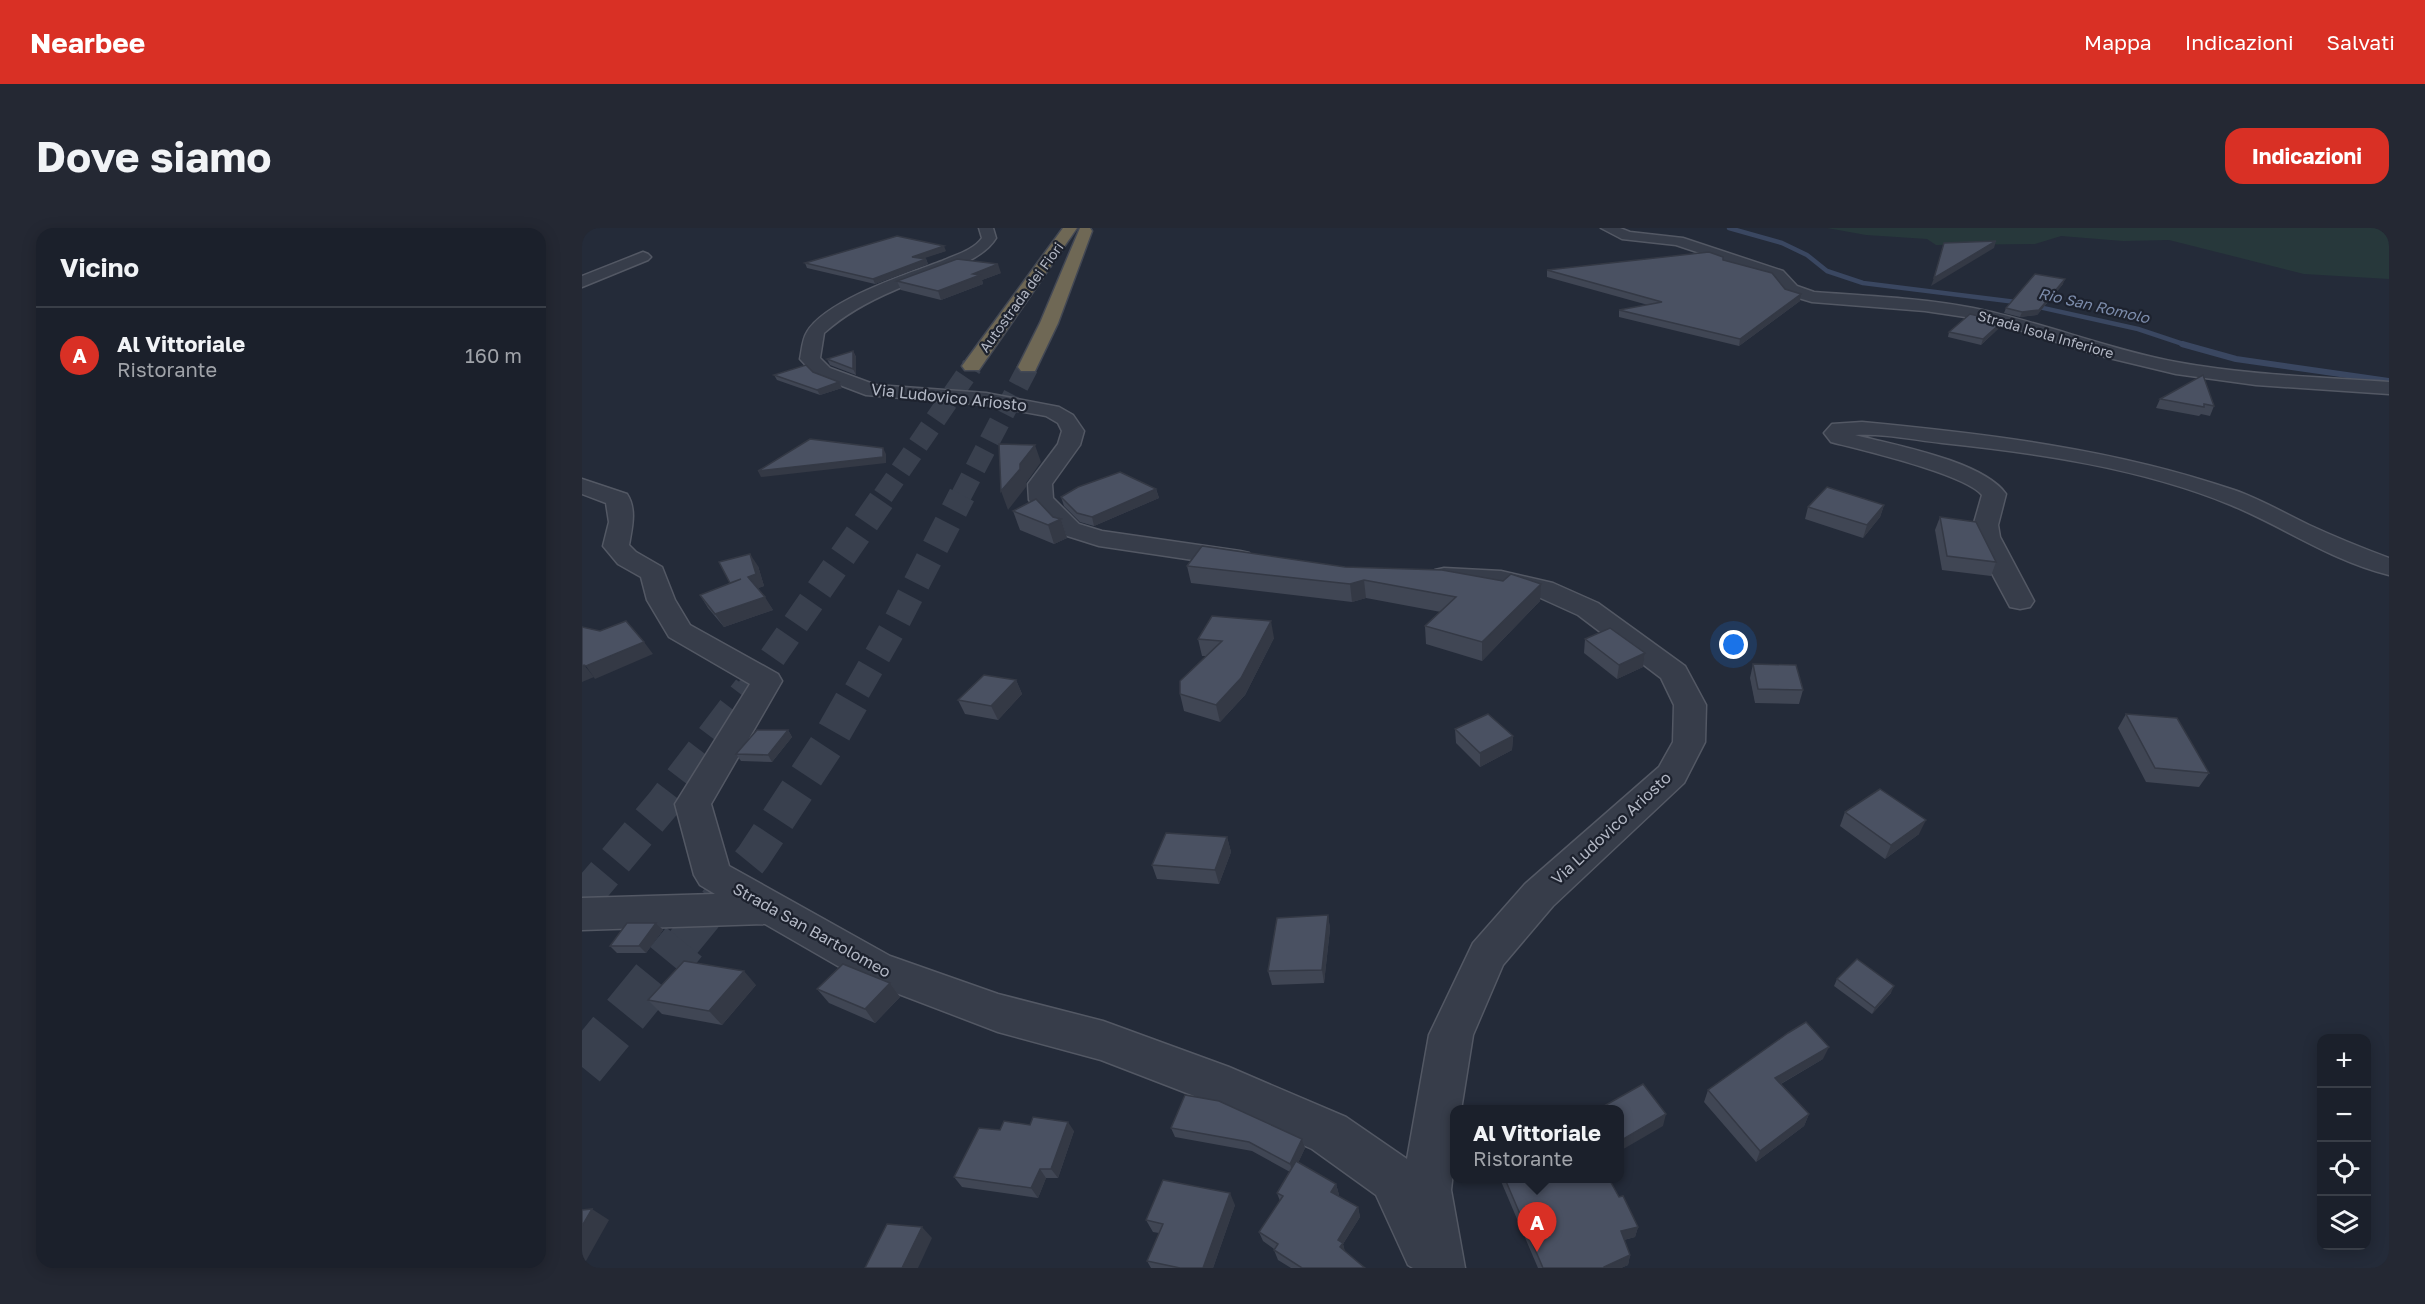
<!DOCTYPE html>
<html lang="it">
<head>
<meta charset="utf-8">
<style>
	:root { --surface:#1b202b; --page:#242833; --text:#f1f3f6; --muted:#a0a3a9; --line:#393e47; --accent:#d93025 }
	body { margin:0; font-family:"Golos Text",sans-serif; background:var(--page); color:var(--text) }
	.controls { position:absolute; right:18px; bottom:18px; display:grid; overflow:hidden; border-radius:12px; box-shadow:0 3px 15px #0003 }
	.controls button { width:54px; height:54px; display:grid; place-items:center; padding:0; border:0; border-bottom:2px solid var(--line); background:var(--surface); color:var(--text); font:30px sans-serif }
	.you { position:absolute; left:1152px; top:417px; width:21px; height:21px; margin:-15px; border:4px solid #fff; border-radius:50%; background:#1a73e8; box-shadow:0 0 0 9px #1a73e833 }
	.badge { display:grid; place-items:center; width:39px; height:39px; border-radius:50%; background:var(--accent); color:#fff; font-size:20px; font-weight:700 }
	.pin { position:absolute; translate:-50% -50px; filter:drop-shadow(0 2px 3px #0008) }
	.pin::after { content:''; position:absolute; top:32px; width:21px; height:18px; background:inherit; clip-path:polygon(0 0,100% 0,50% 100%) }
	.popup { position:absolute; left:868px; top:877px; width:174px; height:78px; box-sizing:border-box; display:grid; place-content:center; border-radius:12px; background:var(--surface); filter:drop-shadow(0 2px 4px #0005); font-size:20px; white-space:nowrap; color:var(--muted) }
	.popup b { font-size:22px; color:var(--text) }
	.popup::after { content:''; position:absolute; left:50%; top:100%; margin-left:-12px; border:12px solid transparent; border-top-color:var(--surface) }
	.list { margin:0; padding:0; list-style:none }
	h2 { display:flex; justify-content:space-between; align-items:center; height:78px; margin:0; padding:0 24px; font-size:26px }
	h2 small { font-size:20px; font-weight:400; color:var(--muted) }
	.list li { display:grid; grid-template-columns:39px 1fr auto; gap:18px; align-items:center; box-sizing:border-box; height:96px; padding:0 24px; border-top:2px solid var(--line) }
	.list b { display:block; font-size:22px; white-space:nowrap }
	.list p { margin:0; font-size:20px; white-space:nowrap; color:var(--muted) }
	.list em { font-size:20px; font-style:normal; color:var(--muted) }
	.icon { flex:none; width:33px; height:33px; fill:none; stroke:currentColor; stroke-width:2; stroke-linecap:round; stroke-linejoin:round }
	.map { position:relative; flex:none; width:1807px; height:1040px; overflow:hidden; border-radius:18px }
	header { display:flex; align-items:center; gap:36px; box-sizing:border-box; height:84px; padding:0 30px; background:var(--accent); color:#fff }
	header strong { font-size:28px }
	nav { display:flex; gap:33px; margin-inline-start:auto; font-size:21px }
	.intro { display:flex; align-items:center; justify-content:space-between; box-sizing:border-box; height:144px; padding:0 36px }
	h1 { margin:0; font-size:42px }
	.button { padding:15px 27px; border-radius:18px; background:var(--accent); color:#fff; font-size:21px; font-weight:700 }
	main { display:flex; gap:36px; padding:0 36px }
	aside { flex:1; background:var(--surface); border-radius:18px; box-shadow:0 3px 15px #0003 }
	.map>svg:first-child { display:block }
</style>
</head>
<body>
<header>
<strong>Nearbee</strong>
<nav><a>Mappa</a><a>Indicazioni</a><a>Salvati</a></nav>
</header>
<div class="intro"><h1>Dove siamo</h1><a class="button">Indicazioni</a></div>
<main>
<aside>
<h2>Vicino<small></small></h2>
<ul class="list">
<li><span class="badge">A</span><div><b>Al Vittoriale</b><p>Ristorante</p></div><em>160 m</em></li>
</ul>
</aside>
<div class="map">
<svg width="1807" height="1040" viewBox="0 0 1807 1040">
	<rect width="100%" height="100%" fill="#242b39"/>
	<path fill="#27383b" d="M 1245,0 L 1807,0 L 1807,51 L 1722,46 L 1587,12 L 1541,13 L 1479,8 L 1453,16 L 1354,17 L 1345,11 L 1284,7 Z"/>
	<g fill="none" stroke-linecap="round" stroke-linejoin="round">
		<path stroke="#3a4761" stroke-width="4.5" d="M 1147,0 L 1200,15 L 1225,27 L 1245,43 L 1281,55 L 1434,74 L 1556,101 L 1604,117"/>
		<path stroke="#3a4761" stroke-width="6" d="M 1600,116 L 1654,131 L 1807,153"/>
		<g stroke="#39404e" stroke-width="21" stroke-dasharray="21 10" stroke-linecap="butt">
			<path d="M 301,268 L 390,138"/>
			<path d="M 379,268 L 446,139"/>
		</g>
		<g stroke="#39404e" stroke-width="27" stroke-dasharray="27 14" stroke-linecap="butt">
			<path d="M 167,463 L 303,267"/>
			<path d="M 275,463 L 314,395 L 380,267"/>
		</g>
		<g stroke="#39404e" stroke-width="35" stroke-dasharray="35 17" stroke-linecap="butt">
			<path d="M 0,672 L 81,576 L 168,462"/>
			<path d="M 101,715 L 171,629 L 244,518 L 276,462"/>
		</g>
		<path stroke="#39404e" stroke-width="46" stroke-dasharray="46 22" stroke-linecap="butt" d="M 0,839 L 102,714"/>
		<defs>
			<g id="minor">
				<path d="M 397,0 L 411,0 L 414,10 C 398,37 343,49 313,62 C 287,73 263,86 242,105 L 238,130 L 248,140 L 294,157 L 404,165 L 477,179 L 491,187 L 502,203 L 498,217 L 470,256 L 471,270 L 497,296 L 520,303 L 658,323 L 667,325 L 671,331 L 667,337 L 658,339 L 517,318 L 479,306 L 447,272 L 446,256 L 476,216 L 480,203 L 476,195 L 464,188 L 404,177 L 284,167 L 234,148 L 218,131 C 220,122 220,112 225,104 C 244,72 325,46 360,33 C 373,27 392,22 400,10 Z"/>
				<path d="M 61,24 L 66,26 L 69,29 L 66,32 L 0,59 L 0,48 Z"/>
				<path d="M 1280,194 C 1406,206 1532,221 1652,262 C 1678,271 1702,285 1727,297 C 1753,309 1780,320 1807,330 L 1807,347 C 1750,333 1702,299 1649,277 C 1559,240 1456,225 1360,215 C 1332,212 1302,205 1273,207 C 1312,217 1401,233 1424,266 L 1416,297 L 1418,309 L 1452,373 L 1448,379 L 1438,381 L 1428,379 L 1400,327 L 1390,302 L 1400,267 C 1383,246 1280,222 1249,214 L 1242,205 L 1250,196 Z"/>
				<path d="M 0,251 L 45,266 C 55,281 50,300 47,317 L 54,324 L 80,339 L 93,372 L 108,397 L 196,446 L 200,453 L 129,576 L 147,638 L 308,728 L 416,766 L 521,793 L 647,839 L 764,889 L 825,931 L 847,807 L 891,715 L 943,656 L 1077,539 L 1091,514 L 1092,477 L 1079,450 L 996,387 L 952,367 L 919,359 L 853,354 L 849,348 L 853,342 L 862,340 L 919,343 L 971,355 L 1016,375 L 1103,438 L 1124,477 L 1123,514 L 1102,555 L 971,678 L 921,737 L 891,807 L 879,882 L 872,882 L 872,935 L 869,962 L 883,1040 L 831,1040 L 826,1037 L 794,967 L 730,921 L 615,869 L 519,832 L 416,804 L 280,752 L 183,696 L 0,702 L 0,670 L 133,666 L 118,657 L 112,647 L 93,576 L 168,456 L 87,409 L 65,372 L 59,349 L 36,336 L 21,318 L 27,294 L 24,275 L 0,266 Z"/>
			</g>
			<path id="tertiary" d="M 1019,0 L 1038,0 L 1048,4 L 1101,10 L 1201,43 L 1215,58 L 1232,64 C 1285,68 1339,70 1391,80 C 1460,94 1525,121 1594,134 C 1664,147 1736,149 1807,154 L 1807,166 L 1674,157 L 1594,146 L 1519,128 L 1434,101 L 1390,90 L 1343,83 L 1230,74 L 1203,66 L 1189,49 L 1094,17 L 1040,11 Z"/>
			<g id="motorway">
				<path d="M 481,0 L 495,0 L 397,142 L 383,142 L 380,138 Z"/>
				<path d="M 498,0 L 508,0 L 510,3 L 476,95 L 453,143 L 439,143 L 436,139 L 458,95 Z"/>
			</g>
		</defs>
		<use href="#minor" stroke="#535864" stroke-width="3"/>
		<use href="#tertiary" stroke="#535864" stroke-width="3"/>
		<use href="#motorway" stroke="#434854" stroke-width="3"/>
		<use href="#minor" fill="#373d4a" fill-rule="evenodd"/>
		<use href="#tertiary" fill="#373d4a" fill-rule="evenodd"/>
		<use href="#motorway" fill="#6f6855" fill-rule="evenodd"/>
	</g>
	<g fill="#404654">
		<path d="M 364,23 L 341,30 L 344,31 L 346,36 L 293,56 L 225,40 L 223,35 Z"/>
		<path d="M 1141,32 L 1203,61 L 1218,73 L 1157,118 L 1037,89 L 1037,82 L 1066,77 L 965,49 L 965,42 Z"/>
		<path d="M 419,45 L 400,52 L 401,56 L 359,72 L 319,62 L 315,53 Z"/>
		<path d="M 1481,56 L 1455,87 L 1438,89 L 1422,85 L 1424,80 Z"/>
		<path d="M 1418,99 L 1399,117 L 1366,109 L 1367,104 Z"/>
		<path d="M 271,123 L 274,129 L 274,147 L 248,137 L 245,131 Z"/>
		<path d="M 231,144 L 260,160 L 238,167 L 195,152 L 192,147 Z"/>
		<path d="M 1621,147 L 1632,178 L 1628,188 L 1619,186 L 1617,188 L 1574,180 L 1578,171 Z"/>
		<path d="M 574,261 L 577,270 L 512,298 L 498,294 L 482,278 L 479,269 Z"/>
		<path d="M 1302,277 L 1298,289 L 1281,310 L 1223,291 L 1226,279 Z"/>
		<path d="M 431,283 L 471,289 L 479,291 L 485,310 L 472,316 L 438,302 Z"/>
		<path d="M 1358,289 L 1414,334 L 1409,348 L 1360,342 L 1353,302 Z"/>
		<path d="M 620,318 L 958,373 L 900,433 L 844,416 L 843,398 L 859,384 L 784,370 L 770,374 L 609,355 L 605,338 Z"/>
		<path d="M 176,338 L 182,358 L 176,360 L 191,382 L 142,399 L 126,380 L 118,367 L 148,355 Z"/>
		<path d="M 692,410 L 663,467 L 638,494 L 602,483 L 598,466 L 624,428 L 620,428 L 616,411 Z"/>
		<path d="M 1003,411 L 1063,425 L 1061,439 L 1035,451 L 1002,425 Z"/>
		<path d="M 1171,436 L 1221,462 L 1217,476 L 1173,475 L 1168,450 Z"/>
		<path d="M 434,452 L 440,466 L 416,492 L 383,486 L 376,472 Z"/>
		<path d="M 1544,486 L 1627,545 L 1617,559 L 1564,554 L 1536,500 Z"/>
		<path d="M 873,501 L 931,508 L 930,522 L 898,539 L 874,515 Z"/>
		<path d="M 206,502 L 210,509 L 190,534 L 159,533 L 154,526 Z"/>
		<path d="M 1263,584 L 1337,606 L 1303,631 L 1258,598 Z"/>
		<path d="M 645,609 L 649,624 L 637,656 L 575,651 L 570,637 Z"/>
		<path d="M 746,687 L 748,701 L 742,755 L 690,757 L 686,743 Z"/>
		<path d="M 74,695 L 81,702 L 64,725 L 35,725 L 28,718 Z"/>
		<path d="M 1255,751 L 1309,765 L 1290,786 L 1252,758 Z"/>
		<path d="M 308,755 L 318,769 L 293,795 L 247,775 L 235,761 Z"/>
		<path d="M 174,757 L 140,797 L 80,786 L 66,772 Z"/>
		<path d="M 1241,831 L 1199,856 L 1227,886 L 1222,898 L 1174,934 L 1122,874 L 1126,862 Z"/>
		<path d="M 589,900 L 720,911 L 723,920 L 716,935 L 754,956 L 757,967 L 756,968 L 776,979 L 778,989 L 761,1016 L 763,1024 L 783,1040 L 709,1040 L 696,1032 L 692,1022 L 692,1021 L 681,1013 L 677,1004 L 698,973 L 695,965 L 708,944 L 670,923 L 593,909 Z"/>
		<path d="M 418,902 L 492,903 L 476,950 L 464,950 L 456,970 L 380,959 L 372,949 Z"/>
		<path d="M 918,951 L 1027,951 L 1037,969 L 1056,999 L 1053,1009 L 1042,1012 L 1048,1027 L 1046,1037 L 1039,1040 L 956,1040 Z"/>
		<path d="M 653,977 L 631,1040 L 569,1040 L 565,1033 L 577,1005 L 571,1004 L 564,992 Z"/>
	</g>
	<g fill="#343945">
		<path d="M 1414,13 L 1412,20 L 1349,58 L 1352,50 Z"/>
		<path d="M 362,18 L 364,23 L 331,34 L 330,29 Z"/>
		<path d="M 344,31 L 346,36 L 293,56 L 291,51 Z"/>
		<path d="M 416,36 L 419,45 L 400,52 L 401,56 L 359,72 L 356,63 L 391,46 Z"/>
		<path d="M 1483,51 L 1481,56 L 1455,87 L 1438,89 L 1440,84 Z"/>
		<path d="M 1219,66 L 1218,73 L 1157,118 L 1158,111 Z"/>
		<path d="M 1420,94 L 1418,99 L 1399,117 L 1401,111 Z"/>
		<path d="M 271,123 L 274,129 L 274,147 L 271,141 Z"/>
		<path d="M 257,154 L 260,160 L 238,167 L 235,162 Z"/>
		<path d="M 453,217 L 459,234 L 444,255 L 444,259 L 426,282 L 419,263 L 438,236 Z"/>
		<path d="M 301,220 L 304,226 L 304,235 L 179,249 L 176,243 Z"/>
		<path d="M 574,261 L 577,270 L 512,298 L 510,289 Z"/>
		<path d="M 1302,277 L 1298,289 L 1281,310 L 1285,297 Z"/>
		<path d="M 479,291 L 485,310 L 472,316 L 466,297 Z"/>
		<path d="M 168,326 L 176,338 L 182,358 L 174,361 L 166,349 Z"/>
		<path d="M 782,352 L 784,370 L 770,374 L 768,356 Z"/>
		<path d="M 959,356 L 958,373 L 900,433 L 900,414 Z"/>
		<path d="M 183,369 L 191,382 L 142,399 L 133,386 Z"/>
		<path d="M 689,393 L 692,410 L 663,467 L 638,494 L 634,477 Z"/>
		<path d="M 62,414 L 71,426 L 13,451 L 4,438 Z"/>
		<path d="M 1063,425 L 1061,439 L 1035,451 L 1037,437 Z"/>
		<path d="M 2,437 L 12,449 L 0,454 L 0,438 Z"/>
		<path d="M 434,452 L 440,466 L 416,492 L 409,478 Z"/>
		<path d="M 206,502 L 210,509 L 190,534 L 186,527 Z"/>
		<path d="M 931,508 L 930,522 L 898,539 L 898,525 Z"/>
		<path d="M 1344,592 L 1337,606 L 1303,631 L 1309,617 Z"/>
		<path d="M 645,609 L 649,624 L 637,656 L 633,642 Z"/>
		<path d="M 746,687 L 748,701 L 742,755 L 740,742 Z"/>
		<path d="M 74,695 L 81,702 L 64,725 L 57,718 Z"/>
		<path d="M 162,743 L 174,757 L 140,797 L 127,783 Z"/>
		<path d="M 308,755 L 318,769 L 293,795 L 283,781 Z"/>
		<path d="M 1312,758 L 1309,765 L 1290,786 L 1293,780 Z"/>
		<path d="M 1247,819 L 1241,831 L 1188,862 L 1193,850 Z"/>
		<path d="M 1084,886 L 1081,898 L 1038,923 L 1038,913 Z"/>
		<path d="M 1227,886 L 1222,898 L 1174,934 L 1178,923 Z"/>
		<path d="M 486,894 L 492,903 L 476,950 L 469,941 Z"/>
		<path d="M 720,911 L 723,920 L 711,946 L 708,936 Z"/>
		<path d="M 458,941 L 464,950 L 456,970 L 449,960 Z"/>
		<path d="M 754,956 L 757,967 L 752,974 L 749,964 Z"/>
		<path d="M 648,965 L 653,977 L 631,1040 L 621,1040 Z"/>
		<path d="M 776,979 L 778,989 L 761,1016 L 763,1024 L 760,1029 L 756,1012 Z"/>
		<path d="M 10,981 L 27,992 L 0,1040 L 0,998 Z"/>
		<path d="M 340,999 L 350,1010 L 336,1040 L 320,1040 Z"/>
		<path d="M 1056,999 L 1053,1009 L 1037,1013 L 1039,1003 Z"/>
		<path d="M 1048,1027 L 1046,1037 L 1039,1040 L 1022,1040 L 1022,1039 Z"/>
	</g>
	<g fill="#4a5162" stroke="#343945" stroke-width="1.5">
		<path d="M 315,8 L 362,18 L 330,29 L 344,31 L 291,51 L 223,35 Z"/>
		<path d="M 1414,13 L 1352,50 L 1362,15 Z"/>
		<path d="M 1127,24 L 1141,29 L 1141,32 L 1190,45 L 1203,61 L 1219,66 L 1158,111 L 1037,82 L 1080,74 L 965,42 Z"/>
		<path d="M 375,31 L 416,36 L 391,46 L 398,47 L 356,63 L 315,53 Z"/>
		<path d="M 1453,46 L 1483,51 L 1457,82 L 1440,84 L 1424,80 Z"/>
		<path d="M 1388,86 L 1420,94 L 1401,111 L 1367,104 Z"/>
		<path d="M 271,123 L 271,141 L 245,131 Z"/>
		<path d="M 224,137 L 231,144 L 257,154 L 235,162 L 192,147 Z"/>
		<path d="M 1621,147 L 1632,178 L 1622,176 L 1622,179 L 1578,171 Z"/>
		<path d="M 228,211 L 301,220 L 301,229 L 176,243 Z"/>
		<path d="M 417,216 L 453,217 L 438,236 L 438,241 L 419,263 Z"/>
		<path d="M 538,244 L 574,261 L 510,289 L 495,285 L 479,269 L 496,259 Z"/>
		<path d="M 1245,259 L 1302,277 L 1285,297 L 1226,279 Z"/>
		<path d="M 454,271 L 471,289 L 479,291 L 466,297 L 431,283 Z"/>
		<path d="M 1358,289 L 1394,294 L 1414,334 L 1365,328 Z"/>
		<path d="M 620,318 L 763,339 L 860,342 L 921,353 L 929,346 L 959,356 L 900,414 L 843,398 L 874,369 L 782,352 L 768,356 L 605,338 Z"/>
		<path d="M 168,326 L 174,346 L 166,349 L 183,369 L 133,386 L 118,367 L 159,351 L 148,355 L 137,334 Z"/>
		<path d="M 630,388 L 689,393 L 659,450 L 634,477 L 598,466 L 598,453 L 640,413 L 616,411 Z"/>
		<path d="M 44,393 L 62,414 L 4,438 L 2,437 L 0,438 L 0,399 L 18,403 Z"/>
		<path d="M 1028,400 L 1063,425 L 1037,437 L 1003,411 Z"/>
		<path d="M 1171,436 L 1214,437 L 1221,462 L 1176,461 Z"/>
		<path d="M 402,447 L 434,452 L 409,478 L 376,472 Z"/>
		<path d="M 906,486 L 931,508 L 898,525 L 873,501 Z"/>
		<path d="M 1544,486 L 1595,490 L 1627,545 L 1573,540 Z"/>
		<path d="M 175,502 L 206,502 L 186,527 L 154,526 Z"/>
		<path d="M 1298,561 L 1344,592 L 1309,617 L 1263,584 Z"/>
		<path d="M 584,605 L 645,609 L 633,642 L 570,637 Z"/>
		<path d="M 746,687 L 740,742 L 686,743 L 695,690 Z"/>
		<path d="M 45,695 L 74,695 L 57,718 L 28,718 Z"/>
		<path d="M 1275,731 L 1312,758 L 1293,780 L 1255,751 Z"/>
		<path d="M 102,733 L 162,743 L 127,783 L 66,772 Z"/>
		<path d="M 261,736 L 308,755 L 283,781 L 235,761 Z"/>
		<path d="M 1224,794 L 1247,819 L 1193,850 L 1227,886 L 1178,923 L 1126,862 L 1206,805 Z"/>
		<path d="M 1061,856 L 1084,886 L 1038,913 L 1038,882 L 1015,882 Z"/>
		<path d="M 603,867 L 637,873 L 720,911 L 708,936 L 667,914 L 589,900 Z"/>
		<path d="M 451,889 L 486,894 L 469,941 L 458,941 L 449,960 L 372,949 L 397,900 L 418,902 L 422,893 L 448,897 Z"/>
		<path d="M 714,933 L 754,956 L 749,964 L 776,979 L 756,1012 L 761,1015 L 758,1019 L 783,1040 L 720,1040 L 692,1022 L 696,1016 L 677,1004 L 701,968 L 695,965 Z"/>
		<path d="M 923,951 L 1027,951 L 1037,969 L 1041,968 L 1056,999 L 1039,1003 L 1048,1027 L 1022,1039 L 1022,1040 L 961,1040 Z"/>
		<path d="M 581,952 L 648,965 L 621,1040 L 598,1040 L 565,1033 L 581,996 L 564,992 Z"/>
		<path d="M 10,981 L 0,998 L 0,982 Z"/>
		<path d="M 305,996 L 340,999 L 320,1040 L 283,1040 Z"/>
	</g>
	<g text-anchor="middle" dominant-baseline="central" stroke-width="4.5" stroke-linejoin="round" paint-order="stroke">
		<g font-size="14" fill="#b3b8c5" stroke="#1d222e">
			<text transform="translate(439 69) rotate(-54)">Autostrada dei Fiori</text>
			<text transform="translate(1464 106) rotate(16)">Strada Isola Inferiore</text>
		</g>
		<g font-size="15" font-style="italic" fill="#7c8cab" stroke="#1d222e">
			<text transform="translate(1512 77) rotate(13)">Rio San Romolo</text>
		</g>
		<g font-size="16" fill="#b3b8c5" stroke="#1d222e">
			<text transform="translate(367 169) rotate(6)">Via Ludovico Ariosto</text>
			<text transform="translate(1029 600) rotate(-43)">Via Ludovico Ariosto</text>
			<text transform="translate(230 702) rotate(29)">Strada San Bartolomeo</text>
		</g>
	</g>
</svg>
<div class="controls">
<button>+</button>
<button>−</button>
<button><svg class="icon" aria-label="locate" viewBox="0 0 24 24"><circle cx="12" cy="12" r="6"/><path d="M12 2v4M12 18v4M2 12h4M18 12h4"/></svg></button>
<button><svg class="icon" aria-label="layers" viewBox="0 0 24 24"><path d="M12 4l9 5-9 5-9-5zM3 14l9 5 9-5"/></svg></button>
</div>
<div class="you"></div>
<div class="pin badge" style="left:955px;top:1024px">A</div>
<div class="popup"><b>Al Vittoriale</b>Ristorante</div>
</div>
</main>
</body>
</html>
